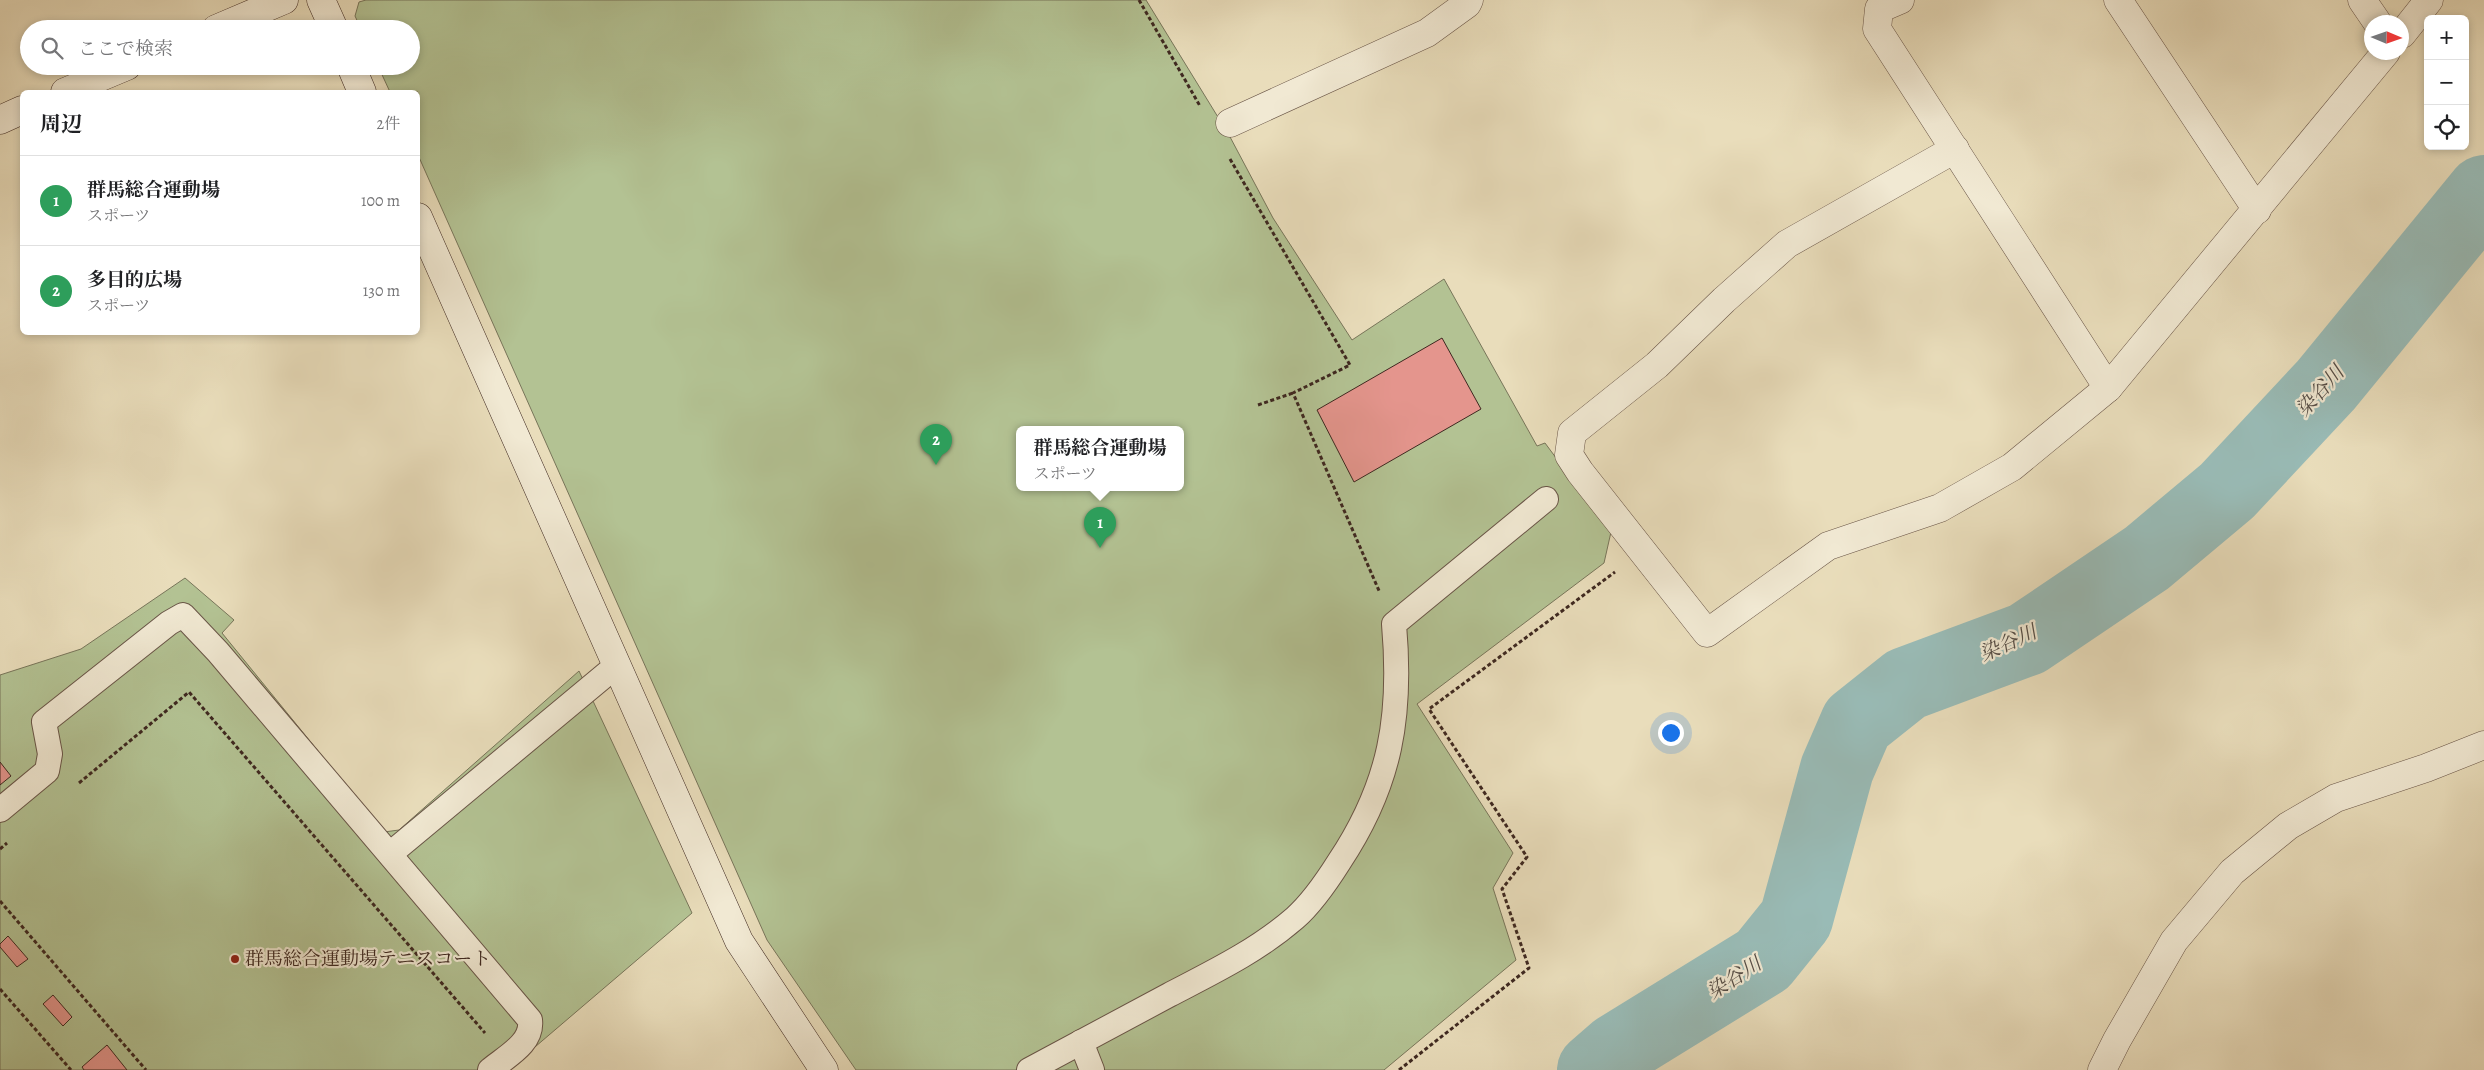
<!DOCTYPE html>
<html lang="ja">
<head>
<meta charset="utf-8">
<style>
	:root { --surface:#fff; --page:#f2f2f2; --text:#202124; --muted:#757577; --line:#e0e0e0; --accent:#b45309 }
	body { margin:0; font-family:Alegreya,"Noto Serif JP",serif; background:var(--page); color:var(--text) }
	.controls { position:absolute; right:15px; top:15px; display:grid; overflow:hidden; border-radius:8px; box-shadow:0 2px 8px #0003 }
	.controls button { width:45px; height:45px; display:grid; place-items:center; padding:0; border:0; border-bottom:1px solid var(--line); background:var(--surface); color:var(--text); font:25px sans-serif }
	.compass { position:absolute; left:2364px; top:15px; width:45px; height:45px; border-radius:50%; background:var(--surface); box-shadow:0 2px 8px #0003; rotate:92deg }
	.you { position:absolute; left:1670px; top:732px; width:18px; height:18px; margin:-12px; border:4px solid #fff; border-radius:50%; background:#1a73e8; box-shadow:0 0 0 8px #1a73e833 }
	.badge { display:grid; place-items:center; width:32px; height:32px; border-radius:50%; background:var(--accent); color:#fff; font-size:16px; font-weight:700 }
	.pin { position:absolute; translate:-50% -41px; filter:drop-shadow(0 1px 2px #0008) }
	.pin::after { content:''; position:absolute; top:26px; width:18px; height:15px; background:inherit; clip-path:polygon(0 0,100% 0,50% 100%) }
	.popup { position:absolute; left:1016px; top:426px; width:168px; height:65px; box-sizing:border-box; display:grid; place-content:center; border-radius:8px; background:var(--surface); filter:drop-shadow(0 1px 4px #0005); font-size:16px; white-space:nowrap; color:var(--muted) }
	.popup b { font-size:19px; color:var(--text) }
	.popup::after { content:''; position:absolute; left:50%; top:100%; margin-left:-10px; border:10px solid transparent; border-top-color:var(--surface) }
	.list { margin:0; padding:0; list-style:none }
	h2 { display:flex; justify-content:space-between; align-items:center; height:65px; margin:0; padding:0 20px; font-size:21px }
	h2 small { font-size:16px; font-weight:400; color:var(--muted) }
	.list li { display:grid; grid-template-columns:32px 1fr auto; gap:15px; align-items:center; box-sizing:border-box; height:90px; padding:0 20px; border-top:1px solid var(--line) }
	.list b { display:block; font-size:19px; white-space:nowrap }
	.list p { margin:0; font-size:16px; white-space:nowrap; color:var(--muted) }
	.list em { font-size:16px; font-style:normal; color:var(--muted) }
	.icon { flex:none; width:28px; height:28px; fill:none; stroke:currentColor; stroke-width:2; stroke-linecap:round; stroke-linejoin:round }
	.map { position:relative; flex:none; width:2484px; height:1070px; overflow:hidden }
	.search { position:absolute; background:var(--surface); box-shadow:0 2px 8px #0003; left:20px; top:20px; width:400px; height:55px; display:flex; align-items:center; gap:12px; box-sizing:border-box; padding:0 18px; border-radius:28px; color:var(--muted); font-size:19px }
	.panel { position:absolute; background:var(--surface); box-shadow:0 2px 8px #0003; left:20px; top:90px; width:400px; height:245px; border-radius:8px }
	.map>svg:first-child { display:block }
</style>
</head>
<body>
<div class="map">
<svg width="2484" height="1070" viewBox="0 0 2484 1070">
	<rect width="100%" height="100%" fill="#e9ddbb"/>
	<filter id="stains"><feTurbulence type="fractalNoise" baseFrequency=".004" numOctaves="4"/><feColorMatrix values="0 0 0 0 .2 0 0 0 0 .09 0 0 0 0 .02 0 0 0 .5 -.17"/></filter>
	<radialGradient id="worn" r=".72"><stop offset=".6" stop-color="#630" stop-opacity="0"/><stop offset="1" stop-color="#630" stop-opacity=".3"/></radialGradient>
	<g fill="#b3c293" stroke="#78755a" fill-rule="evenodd">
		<path d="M 366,0 L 1146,0 L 1229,135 L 1273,218 L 1352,340 L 1444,279 L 1537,446 L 1545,443 L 1611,532 L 1604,563 L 1417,704 L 1513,853 L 1493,888 L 1516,960 L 1384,1070 L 856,1070 L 767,940 L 418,155 L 418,92 L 390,92 L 378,66 L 411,66 L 411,29 L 361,29 L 355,16 L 359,2 ZM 1020,429 L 1180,429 L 1180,487 L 1020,487 Z"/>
		<path d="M 185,578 L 234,620 L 222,633 L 384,832 L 399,830 L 579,671 L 692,913 L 508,1070 L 0,1070 L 0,675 L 81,649 Z"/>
	</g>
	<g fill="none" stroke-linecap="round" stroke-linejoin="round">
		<path stroke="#99bbb6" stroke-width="74" d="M 1594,1070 L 1617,1050 L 1763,960 L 1796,919 L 1837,769 L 1857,723 L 1906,684 L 2027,639 L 2147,558 L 2227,491 L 2326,385 L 2484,192"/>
	</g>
	<g fill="#e4958d" stroke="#3e2820">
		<path d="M 1442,338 L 1481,409 L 1354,482 L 1317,410 Z"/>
		<path d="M 0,762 L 11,776 L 0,785 Z"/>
		<path d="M 8,936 L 28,959 L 17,967 L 0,947 L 0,944 Z"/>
		<path d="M 53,995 L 72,1017 L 63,1026 L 43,1004 Z"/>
		<path d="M 107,1045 L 127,1070 L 84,1070 L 82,1067 Z"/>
	</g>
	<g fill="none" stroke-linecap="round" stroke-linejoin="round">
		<defs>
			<g id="lane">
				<path d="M 0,810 L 47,771 L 50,754 L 44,722 L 169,623 L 183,615 L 218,652 L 530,1020 C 533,1043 507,1056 490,1070"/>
				<path d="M 390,854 L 616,666"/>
				<path d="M 1081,1042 L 1092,1070"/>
				<path d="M 1029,1070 C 1075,1045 1122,1020 1169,995 C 1213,972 1257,951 1295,918 C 1312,903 1327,881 1339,862 C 1391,784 1402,716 1394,624 L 1546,499"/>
			</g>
			<g id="street">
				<path d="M 1900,0 L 1879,9 L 1877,29 L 2108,388"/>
				<path d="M 2118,0 L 2257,210"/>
				<path d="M 2362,0 L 2377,22"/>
				<path d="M 2402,34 L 2429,0"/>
				<path d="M 1230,123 L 1427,33 L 1467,4 L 1469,0"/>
				<path d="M 1955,149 L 1787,244 L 1724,300 L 1657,365 L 1572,433 L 1569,455 L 1580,472 L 1707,633 L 1828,546 L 1940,508 L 2012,467 L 2108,388 L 2386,52"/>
				<path d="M 2102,1070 L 2117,1040 L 2174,941 L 2232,872 L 2288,826 L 2336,798 L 2426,768 L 2484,745"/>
			</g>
			<g id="secondary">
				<path d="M 321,0 L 334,29"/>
				<path d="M 216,29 L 284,0"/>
				<path d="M 351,66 L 362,92"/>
				<path d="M 65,92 L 127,66"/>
				<path d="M 0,120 L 22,110"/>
				<path d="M 418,217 L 739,941 L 824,1070"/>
			</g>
		</defs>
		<use href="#lane" stroke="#695547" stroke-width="26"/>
		<use href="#street" stroke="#695547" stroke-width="29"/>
		<use href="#secondary" stroke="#3e2820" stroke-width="29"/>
		<g stroke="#3e2820" stroke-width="3" stroke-dasharray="4 2.5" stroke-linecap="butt">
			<path d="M 1139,0 L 1200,106"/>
			<path d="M 1230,159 L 1350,365 L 1293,393 L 1380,593"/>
			<path d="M 1258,405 L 1293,393"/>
			<path d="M 79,783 L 189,692 L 485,1033"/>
			<path d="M 0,849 L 7,843"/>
			<path d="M 0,901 L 146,1070"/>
			<path d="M 0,989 L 71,1070"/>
			<path d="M 1399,1070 L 1529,968 L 1502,889 L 1527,857 L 1429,709 L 1615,572"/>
		</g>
		<use href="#lane" stroke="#f1e9d3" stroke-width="24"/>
		<use href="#street" stroke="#f1e9d3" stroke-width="28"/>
		<use href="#secondary" stroke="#f1e9d3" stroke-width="28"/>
	</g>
	<circle fill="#8f2418" stroke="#f1e9d3" stroke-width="2" cx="235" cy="959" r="5"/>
	<g text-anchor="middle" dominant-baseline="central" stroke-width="4.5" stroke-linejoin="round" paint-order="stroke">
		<g font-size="19" fill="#3e2820" stroke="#f1e9d3" text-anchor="start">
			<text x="245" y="959">群馬総合運動場テニスコート</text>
		</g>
		<g font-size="20" font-style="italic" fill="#554d46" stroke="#f1e9d3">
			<text transform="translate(2320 391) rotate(-48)">染谷川</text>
			<text transform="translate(2008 643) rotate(-24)">染谷川</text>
			<text transform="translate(1734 978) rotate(-33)">染谷川</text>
		</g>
	</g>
	<rect width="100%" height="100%" filter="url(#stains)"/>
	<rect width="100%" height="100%" fill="url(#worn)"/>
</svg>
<div class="controls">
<button>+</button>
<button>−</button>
<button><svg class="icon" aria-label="locate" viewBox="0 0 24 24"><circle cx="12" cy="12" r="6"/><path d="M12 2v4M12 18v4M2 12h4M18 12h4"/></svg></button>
</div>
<svg class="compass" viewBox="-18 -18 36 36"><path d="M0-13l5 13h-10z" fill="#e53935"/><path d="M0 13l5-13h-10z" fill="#757577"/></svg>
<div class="you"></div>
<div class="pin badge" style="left:1100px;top:548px;background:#2e9e5b">1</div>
<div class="popup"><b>群馬総合運動場</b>スポーツ</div>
<div class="pin badge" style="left:936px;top:465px;background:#2e9e5b">2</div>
<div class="search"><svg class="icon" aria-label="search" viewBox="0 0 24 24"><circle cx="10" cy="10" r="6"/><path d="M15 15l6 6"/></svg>ここで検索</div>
<section class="panel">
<h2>周辺<small>2件</small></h2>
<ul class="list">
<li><span class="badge" style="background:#2e9e5b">1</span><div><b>群馬総合運動場</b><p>スポーツ</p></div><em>100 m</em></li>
<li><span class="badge" style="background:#2e9e5b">2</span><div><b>多目的広場</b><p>スポーツ</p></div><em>130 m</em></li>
</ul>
</section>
</div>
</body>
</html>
